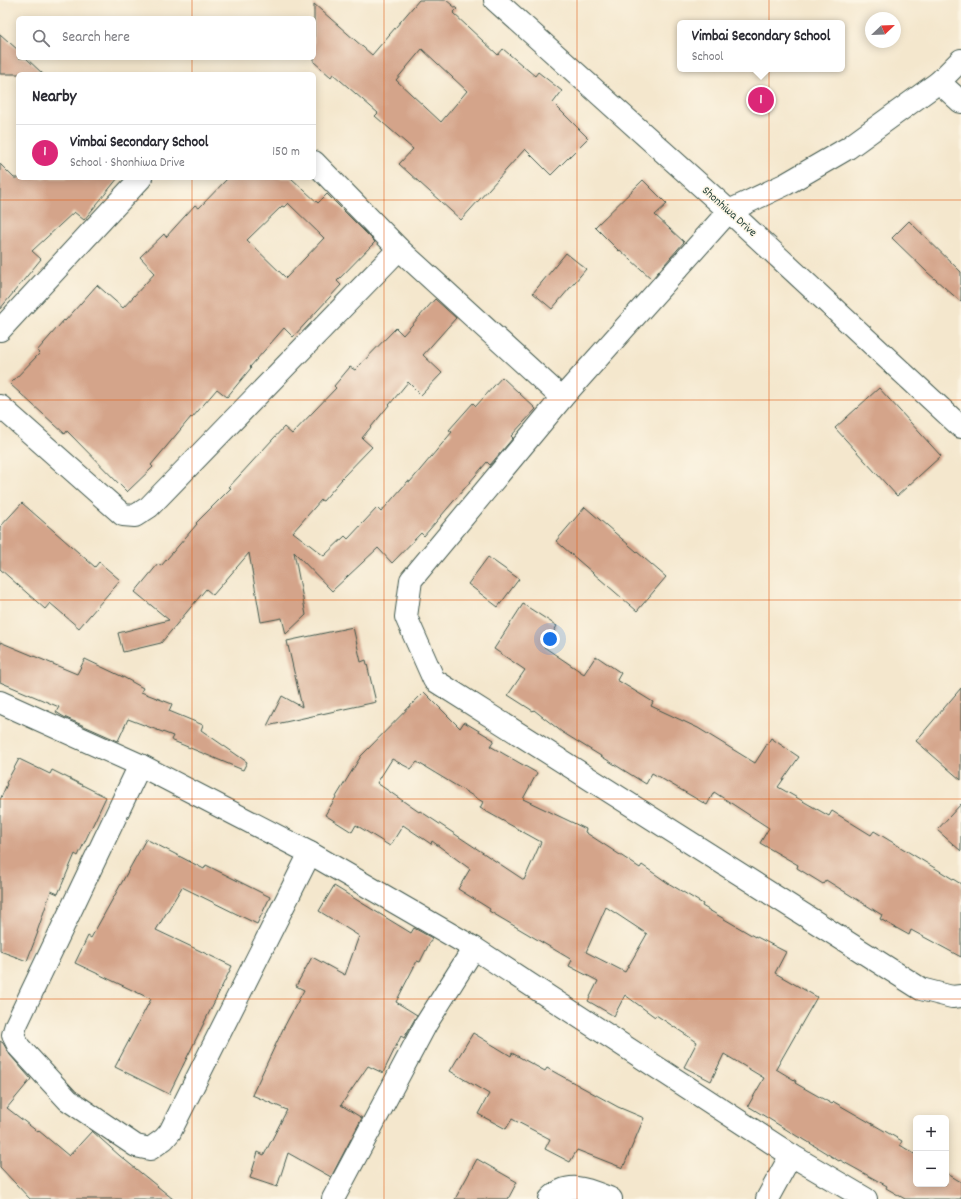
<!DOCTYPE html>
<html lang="en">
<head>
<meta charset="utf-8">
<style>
	:root { --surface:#fff; --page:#f7f7f7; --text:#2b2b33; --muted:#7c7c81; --line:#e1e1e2; --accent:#db2777 }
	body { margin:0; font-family:Dekko,sans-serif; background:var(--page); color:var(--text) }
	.controls { position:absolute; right:12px; bottom:12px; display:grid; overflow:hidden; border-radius:6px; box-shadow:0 2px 10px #0003 }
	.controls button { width:36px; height:36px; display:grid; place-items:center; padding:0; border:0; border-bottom:1px solid var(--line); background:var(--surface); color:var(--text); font:20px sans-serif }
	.compass { position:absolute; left:865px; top:12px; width:36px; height:36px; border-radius:50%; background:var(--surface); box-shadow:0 2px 10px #0003; rotate:67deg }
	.you { position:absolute; left:550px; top:639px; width:14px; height:14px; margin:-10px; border:3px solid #fff; border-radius:50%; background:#1a73e8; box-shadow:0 0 0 6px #1a73e833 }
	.badge { display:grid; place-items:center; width:26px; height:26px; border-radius:50%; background:var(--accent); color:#fff; font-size:13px; font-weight:700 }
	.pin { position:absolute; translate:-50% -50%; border:2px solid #fff; box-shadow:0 1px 4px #0006 }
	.popup { position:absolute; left:677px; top:20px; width:168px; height:52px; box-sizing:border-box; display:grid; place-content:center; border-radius:6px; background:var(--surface); filter:drop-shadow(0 1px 3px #0005); font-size:13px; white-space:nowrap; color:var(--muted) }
	.popup b { font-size:15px; color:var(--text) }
	.popup::after { content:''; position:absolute; left:50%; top:100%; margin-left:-8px; border:8px solid transparent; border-top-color:var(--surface) }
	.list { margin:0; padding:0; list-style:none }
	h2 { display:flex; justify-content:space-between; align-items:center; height:52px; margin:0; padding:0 16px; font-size:17px }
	h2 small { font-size:13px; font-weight:400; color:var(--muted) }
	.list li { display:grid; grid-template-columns:26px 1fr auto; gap:12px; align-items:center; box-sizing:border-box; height:56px; padding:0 16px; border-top:1px solid var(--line) }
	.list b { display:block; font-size:15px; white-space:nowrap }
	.list p { margin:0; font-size:13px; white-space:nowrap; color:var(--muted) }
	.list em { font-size:13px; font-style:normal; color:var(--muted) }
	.icon { flex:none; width:22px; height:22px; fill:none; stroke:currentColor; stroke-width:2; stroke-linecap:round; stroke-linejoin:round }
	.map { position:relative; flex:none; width:961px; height:1199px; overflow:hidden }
	.search { position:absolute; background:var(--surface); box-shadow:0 2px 10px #0003; left:16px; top:16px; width:300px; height:44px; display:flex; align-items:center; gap:10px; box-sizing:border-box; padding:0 14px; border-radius:6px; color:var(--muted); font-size:15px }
	.panel { position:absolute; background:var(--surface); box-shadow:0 2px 10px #0003; left:16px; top:72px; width:300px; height:108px; border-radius:6px }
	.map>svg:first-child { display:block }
</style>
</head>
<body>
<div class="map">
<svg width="961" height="1199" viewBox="0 0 961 1199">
	<rect width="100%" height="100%" fill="#fcf5e5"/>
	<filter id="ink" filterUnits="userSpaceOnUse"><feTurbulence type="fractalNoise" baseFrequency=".025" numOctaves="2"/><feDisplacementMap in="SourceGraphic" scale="8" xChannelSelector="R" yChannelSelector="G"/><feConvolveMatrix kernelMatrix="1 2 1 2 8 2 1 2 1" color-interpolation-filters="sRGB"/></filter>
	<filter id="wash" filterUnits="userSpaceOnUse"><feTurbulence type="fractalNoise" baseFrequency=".012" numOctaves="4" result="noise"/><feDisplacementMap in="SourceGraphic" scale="16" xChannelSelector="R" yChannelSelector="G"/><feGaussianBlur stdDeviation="0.9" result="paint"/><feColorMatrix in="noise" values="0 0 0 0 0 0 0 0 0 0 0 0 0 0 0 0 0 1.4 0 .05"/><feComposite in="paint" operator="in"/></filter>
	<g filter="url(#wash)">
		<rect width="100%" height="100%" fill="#f4e7cd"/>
		<g id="blocks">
			<g fill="#d4a48a" fill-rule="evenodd">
				<path d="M 419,0 L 446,0 L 457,9 L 453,13 L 498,55 L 503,49 L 535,76 L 538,72 L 562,91 L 553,103 L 588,138 L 551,175 L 525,149 L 461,220 L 399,164 L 413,149 L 375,116 L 378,113 L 333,74 L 331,77 L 314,62 L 314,4 L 372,55 ZM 422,49 L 467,91 L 441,122 L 396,80 Z"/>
				<path d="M 0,34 L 18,50 L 18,58 L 26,58 L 43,74 L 0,74 Z"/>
				<path d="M 0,164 L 14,178 L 118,178 L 84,220 L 74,212 L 32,251 L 41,259 L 0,309 Z"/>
				<path d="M 228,178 L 291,178 L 318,203 L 327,194 L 375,242 L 337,281 L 341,285 L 293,337 L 284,328 L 250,367 L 251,368 L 227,397 L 217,389 L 192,418 L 191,417 L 151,465 L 153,467 L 127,492 L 67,431 L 65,434 L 10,384 L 40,353 L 37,351 L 64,320 L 65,321 L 97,285 L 123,308 L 155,273 L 140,257 L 164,234 L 166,237 L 195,205 L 199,208 ZM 288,203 L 324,238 L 286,278 L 247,240 L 282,206 L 284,207 Z"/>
				<path d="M 643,180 L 667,204 L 655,215 L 684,242 L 652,279 L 620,250 L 619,251 L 595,227 Z"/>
				<path d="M 909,221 L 961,272 L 961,302 L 927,272 L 892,238 Z"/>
				<path d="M 566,253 L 586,269 L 552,309 L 533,293 Z"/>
				<path d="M 435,299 L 456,318 L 423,355 L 442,373 L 421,395 L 408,382 L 362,438 L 372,447 L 341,479 L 342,479 L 323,501 L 321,500 L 293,532 L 324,556 L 345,536 L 348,539 L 377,508 L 381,512 L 408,481 L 410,482 L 452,432 L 449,430 L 473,403 L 476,406 L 502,377 L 536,409 L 511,436 L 513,438 L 490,465 L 487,462 L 424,536 L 421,533 L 392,563 L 378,548 L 332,591 L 294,552 L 306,615 L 286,634 L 282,618 L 261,622 L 249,553 L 213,595 L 206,589 L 161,643 L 123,652 L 118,633 L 169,620 L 135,592 L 158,564 L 161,566 L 197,524 L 196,523 L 231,488 L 229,487 L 284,427 L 292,434 L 336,388 L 334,386 L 350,367 L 355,370 L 396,328 L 403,335 Z"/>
				<path d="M 879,388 L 941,456 L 897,496 L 835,428 Z"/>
				<path d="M 22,503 L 95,567 L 99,562 L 120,580 L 79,628 L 50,603 L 45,609 L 0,569 L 0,527 Z"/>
				<path d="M 585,507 L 666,577 L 637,611 L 556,541 Z"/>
				<path d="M 488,557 L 519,579 L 498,607 L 468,584 Z"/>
				<path d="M 523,604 L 557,626 L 544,647 L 584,674 L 596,656 L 621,673 L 617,680 L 653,702 L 651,706 L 698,728 L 755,763 L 771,738 L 799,757 L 778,787 L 829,816 L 832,811 L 871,835 L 874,831 L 961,884 L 961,957 L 911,930 L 909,935 L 880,919 L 882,915 L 826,880 L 823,884 L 797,868 L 798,865 L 760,843 L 769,828 L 714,792 L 707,805 L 652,773 L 646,784 L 562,732 L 534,710 L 533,711 L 508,695 L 525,670 L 494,649 Z"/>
				<path d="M 353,627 L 361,662 L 366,660 L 376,702 L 267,726 L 282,696 L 302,707 L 287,641 Z"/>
				<path d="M 0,642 L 77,674 L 85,659 L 123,677 L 143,688 L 141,692 L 172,704 L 169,711 L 203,725 L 201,730 L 247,762 L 243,770 L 171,740 L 173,736 L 128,719 L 118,741 L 64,717 L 56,712 L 59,707 L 0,682 Z"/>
				<path d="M 961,688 L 961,780 L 916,741 Z"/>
				<path d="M 424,692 L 460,728 L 464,722 L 494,740 L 490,746 L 537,773 L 523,799 L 586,829 L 585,832 L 640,868 L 642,865 L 668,883 L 703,904 L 702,906 L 755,937 L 755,936 L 786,952 L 775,973 L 817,997 L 776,1069 L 796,1081 L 795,1083 L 832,1104 L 834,1102 L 902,1141 L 900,1145 L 916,1155 L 916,1184 L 946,1184 L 946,1173 L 961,1182 L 961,1199 L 905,1199 L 886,1188 L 887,1186 L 840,1160 L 839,1161 L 800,1137 L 800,1138 L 779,1125 L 748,1106 L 764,1078 L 724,1054 L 711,1081 L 684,1067 L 697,1042 L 656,1015 L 655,1017 L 625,995 L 614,1016 L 588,1001 L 598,981 L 569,966 L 572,960 L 489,911 L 490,909 L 458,889 L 470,869 L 432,841 L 431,844 L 403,825 L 390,846 L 356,825 L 352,832 L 325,815 L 361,756 ZM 392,759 L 411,769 L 417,762 L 483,802 L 480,808 L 541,842 L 524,880 L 420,811 L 419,812 L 377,783 ZM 606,907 L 647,934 L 625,972 L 586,952 Z"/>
				<path d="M 19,759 L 50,774 L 52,770 L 106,797 L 78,856 L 75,854 L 58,894 L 51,891 L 37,932 L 38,932 L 27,961 L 0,951 L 0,800 L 7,784 L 6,783 Z"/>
				<path d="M 961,804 L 961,851 L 937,830 Z"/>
				<path d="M 146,839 L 204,869 L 206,865 L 270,897 L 257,924 L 182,887 L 156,930 L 232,966 L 169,1094 L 115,1067 L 151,999 L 75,963 L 88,936 L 91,938 Z"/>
				<path d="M 334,886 L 411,933 L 414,928 L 432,938 L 420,962 L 417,961 L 396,1002 L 417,1015 L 404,1038 L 401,1036 L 383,1073 L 368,1066 L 341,1105 L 362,1118 L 331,1177 L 288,1153 L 277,1187 L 250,1178 L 258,1152 L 264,1155 L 287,1110 L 252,1095 L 283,1029 L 304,990 L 296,986 L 312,957 L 345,975 L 359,936 L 319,911 Z"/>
				<path d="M 473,1033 L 511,1056 L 512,1053 L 545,1071 L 547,1068 L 618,1107 L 644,1118 L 623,1168 L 577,1150 L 570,1162 L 545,1149 L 550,1139 L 512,1119 L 506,1129 L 478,1114 L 489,1094 L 450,1071 Z"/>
				<path d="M 0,1041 L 3,1043 L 10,1055 L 31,1079 L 7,1108 L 38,1132 L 39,1131 L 69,1156 L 92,1131 L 120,1156 L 173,1199 L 30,1199 L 0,1167 Z"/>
				<path d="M 477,1159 L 517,1182 L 508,1199 L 455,1199 Z"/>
			</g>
		</g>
	</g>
	<g filter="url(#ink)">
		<use href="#blocks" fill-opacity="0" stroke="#3f564b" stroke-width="1"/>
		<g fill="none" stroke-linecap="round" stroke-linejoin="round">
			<defs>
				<g id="minor">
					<path d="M 495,0 L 729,211 L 961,427"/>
					<path d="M 939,82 L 961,102"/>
					<path d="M 314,162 L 399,249 L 562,398 L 729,211 L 786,184 L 848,148 L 939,82 L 961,60"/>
					<path d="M 0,330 L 141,178"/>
					<path d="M 562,398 L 411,580 L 406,617 L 434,680 L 921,989 L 952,997 L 961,996"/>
					<path d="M 0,406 L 123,515 L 135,516 L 149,507 L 399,249"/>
					<path d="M 0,702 L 140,765 L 310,853 L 474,948 L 791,1155 L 866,1199"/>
					<path d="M 140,765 L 16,1025 L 13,1035 L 19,1047 L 68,1100 L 136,1146 L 150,1149 L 164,1139 L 170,1132 L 310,853"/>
					<path d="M 333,1199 L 426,1024 L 474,948"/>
					<path d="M 550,1199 C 569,1179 589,1190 611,1199"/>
					<path d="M 767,1199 L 791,1155"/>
				</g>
			</defs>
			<use href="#minor" stroke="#3f564b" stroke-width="24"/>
			<use href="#minor" stroke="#fff" stroke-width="22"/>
		</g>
	</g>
	<path fill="none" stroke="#de580e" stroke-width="1" stroke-opacity="0.55" d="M 192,0 L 192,18M 384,0 L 384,1199M 577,0 L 577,1199M 769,0 L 769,1199M 192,58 L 192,74M 192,178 L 192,1199M 0,200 L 961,200M 0,400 L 961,400M 0,600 L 961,600M 0,799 L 961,799M 0,999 L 961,999"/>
	<g text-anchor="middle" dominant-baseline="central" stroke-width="3" stroke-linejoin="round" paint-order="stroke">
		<g font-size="12" fill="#1f3d34" stroke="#fcf5e5">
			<text transform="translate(729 212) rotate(42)">Shonhiwa Drive</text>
		</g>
	</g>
</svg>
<div class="controls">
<button>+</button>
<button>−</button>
</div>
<svg class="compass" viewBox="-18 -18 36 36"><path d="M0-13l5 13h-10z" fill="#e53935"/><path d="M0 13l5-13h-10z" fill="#7c7c81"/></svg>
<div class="you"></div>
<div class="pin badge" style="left:761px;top:100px">1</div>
<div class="popup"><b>Vimbai Secondary School</b>School</div>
<div class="search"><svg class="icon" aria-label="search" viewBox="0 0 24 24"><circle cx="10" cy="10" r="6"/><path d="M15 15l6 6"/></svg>Search here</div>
<section class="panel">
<h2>Nearby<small></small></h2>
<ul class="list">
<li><span class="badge">1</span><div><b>Vimbai Secondary School</b><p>School · Shonhiwa Drive</p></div><em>150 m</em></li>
</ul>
</section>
</div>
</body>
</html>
